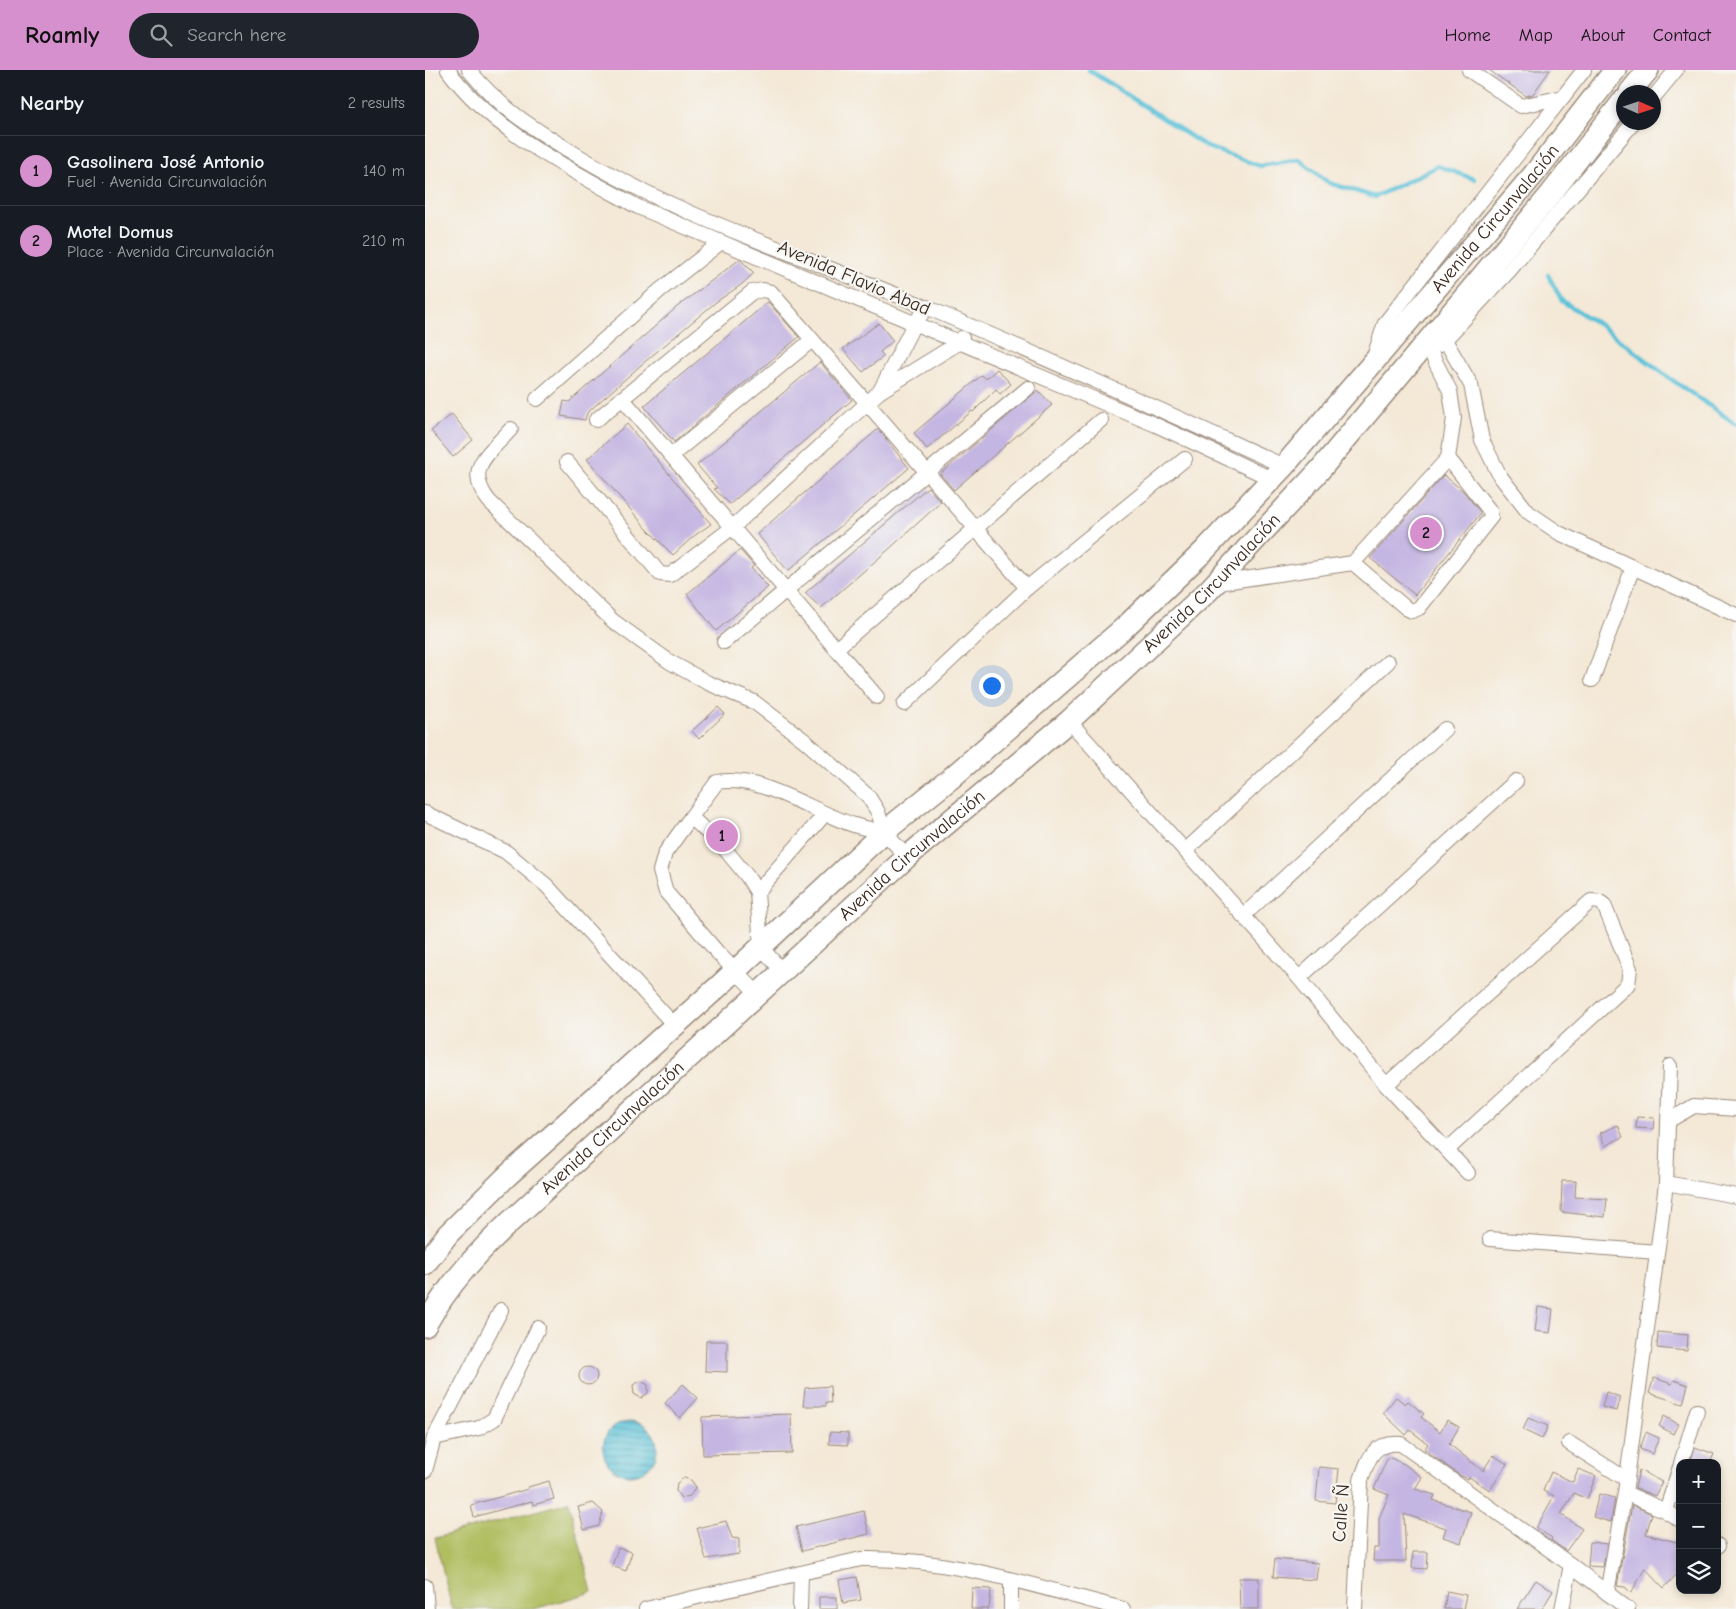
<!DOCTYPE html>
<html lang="en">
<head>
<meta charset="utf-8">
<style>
	:root { --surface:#171b24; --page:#20242c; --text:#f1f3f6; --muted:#9ea1a6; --line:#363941; --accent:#d690ce }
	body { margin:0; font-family:"Comic Neue",sans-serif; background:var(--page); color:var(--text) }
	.controls { position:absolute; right:15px; bottom:15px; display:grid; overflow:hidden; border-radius:10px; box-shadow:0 2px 8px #0003 }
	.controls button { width:45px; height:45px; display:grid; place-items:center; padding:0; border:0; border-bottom:1px solid var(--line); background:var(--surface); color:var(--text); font:25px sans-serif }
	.compass { position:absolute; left:1191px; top:15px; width:45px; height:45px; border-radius:50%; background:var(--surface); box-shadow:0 2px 8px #0003; rotate:93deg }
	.you { position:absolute; left:566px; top:615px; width:18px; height:18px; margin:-12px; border:4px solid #fff; border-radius:50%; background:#1a73e8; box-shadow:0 0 0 8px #1a73e833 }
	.badge { display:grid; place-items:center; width:32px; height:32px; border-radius:50%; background:var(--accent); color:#111; font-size:16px; font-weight:700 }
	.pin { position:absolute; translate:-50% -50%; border:2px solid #fff; box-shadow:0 1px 5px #0006 }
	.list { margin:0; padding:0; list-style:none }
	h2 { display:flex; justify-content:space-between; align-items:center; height:65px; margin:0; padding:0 20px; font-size:21px }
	h2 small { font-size:16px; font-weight:400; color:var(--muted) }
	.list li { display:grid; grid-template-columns:32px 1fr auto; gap:15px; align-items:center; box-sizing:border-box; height:70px; padding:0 20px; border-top:1px solid var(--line) }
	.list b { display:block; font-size:19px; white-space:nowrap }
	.list p { margin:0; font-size:16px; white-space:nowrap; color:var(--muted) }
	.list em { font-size:16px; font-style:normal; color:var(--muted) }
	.icon { flex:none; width:28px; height:28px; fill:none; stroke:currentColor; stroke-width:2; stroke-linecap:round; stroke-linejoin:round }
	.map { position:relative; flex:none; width:1311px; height:1539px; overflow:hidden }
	header { display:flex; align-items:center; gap:30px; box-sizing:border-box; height:70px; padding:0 25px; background:var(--accent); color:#111 }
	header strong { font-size:24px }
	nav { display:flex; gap:28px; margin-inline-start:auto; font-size:18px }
	.search { width:350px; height:45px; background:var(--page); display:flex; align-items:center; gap:12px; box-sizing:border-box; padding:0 18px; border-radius:28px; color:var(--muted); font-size:19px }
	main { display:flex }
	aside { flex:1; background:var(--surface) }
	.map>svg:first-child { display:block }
</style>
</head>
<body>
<header>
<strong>Roamly</strong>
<div class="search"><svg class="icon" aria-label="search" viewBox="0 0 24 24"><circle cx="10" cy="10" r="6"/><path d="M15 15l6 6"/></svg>Search here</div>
<nav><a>Home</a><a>Map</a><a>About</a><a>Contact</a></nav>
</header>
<main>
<aside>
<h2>Nearby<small>2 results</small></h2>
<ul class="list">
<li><span class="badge">1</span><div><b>Gasolinera José Antonio</b><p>Fuel · Avenida Circunvalación</p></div><em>140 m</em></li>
<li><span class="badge">2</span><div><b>Motel Domus</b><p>Place · Avenida Circunvalación</p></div><em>210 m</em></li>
</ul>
</aside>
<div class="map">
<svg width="1311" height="1539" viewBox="0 0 1311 1539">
	<defs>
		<pattern id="water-rules" width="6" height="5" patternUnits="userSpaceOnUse" patternTransform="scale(1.25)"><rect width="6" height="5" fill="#5cc2d9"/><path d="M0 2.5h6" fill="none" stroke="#4d9eaf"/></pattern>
	</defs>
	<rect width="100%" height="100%" fill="#f6f6f2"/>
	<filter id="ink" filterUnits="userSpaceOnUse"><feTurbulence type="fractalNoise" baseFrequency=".02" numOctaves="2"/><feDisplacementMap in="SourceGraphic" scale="10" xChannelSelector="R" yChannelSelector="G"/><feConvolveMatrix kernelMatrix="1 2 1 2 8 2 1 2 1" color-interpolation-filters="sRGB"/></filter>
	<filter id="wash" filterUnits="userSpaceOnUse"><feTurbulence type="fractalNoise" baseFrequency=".0096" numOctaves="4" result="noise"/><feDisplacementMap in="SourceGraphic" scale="20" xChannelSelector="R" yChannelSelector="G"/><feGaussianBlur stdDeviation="1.12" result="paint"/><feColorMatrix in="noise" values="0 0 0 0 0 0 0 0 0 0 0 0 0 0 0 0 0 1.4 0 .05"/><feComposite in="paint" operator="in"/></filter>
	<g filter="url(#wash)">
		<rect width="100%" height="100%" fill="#f4e8d6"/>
		<path fill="#b0be61" stroke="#767440" d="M 144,1432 L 167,1522 L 109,1539 L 27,1539 L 10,1468 Z"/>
		<circle fill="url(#water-rules)" stroke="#4c767c" cx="205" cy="1378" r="27"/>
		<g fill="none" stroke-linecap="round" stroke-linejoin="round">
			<g stroke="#5cc2d9" stroke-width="4.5">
				<path d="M 664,0 L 782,77 L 835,96 L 874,89 L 904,113 L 950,127 L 1013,96 L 1049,109"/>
				<path d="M 1123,205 L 1137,231 L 1172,253 L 1243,307 L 1311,354"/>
			</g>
		</g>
		<g id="blocks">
			<g fill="#c4b6e2">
				<path d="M 1064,0 L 1125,0 L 1108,24 L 1101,26 Z"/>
				<path d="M 315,189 L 329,203 L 316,215 L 291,232 L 216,295 L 162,343 L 160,350 L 136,346 L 139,331 L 144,332 L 252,237 Z"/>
				<path d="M 343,232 L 374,267 L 249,372 L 219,336 Z"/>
				<path d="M 454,253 L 468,271 L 455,282 L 459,286 L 438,302 L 418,279 Z"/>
				<path d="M 395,292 L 427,330 L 305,434 L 289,419 L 292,418 L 272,395 Z"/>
				<path d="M 572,299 L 586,314 L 575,324 L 571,319 L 548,342 L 547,341 L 502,379 L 489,363 L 557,305 L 561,309 Z"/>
				<path d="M 613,320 L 627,335 L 529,420 L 515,404 Z"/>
				<path d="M 27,344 L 48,370 L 28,387 L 6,361 Z"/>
				<path d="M 202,354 L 286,454 L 269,466 L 248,485 L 223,460 L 162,389 Z"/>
				<path d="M 453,359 L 484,398 L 363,501 L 332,464 Z"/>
				<path d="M 1019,405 L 1038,421 L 1056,443 L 990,525 L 945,488 Z"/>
				<path d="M 503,417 L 516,432 L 462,481 L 396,538 L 380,523 Z"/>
				<path d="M 315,480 L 329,496 L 326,498 L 343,517 L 291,561 L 262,524 Z"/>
				<path d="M 293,637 L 300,644 L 274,669 L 267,661 Z"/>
				<path d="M 1212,1047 L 1229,1048 L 1228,1059 L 1211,1058 Z"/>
				<path d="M 1193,1055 L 1198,1067 L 1180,1076 L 1175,1063 Z"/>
				<path d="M 1137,1111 L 1151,1111 L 1150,1127 L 1182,1129 L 1180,1147 L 1136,1142 Z"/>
				<path d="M 1113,1237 L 1128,1239 L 1125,1263 L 1110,1261 Z"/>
				<path d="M 1233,1262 L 1263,1265 L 1262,1281 L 1232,1278 Z"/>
				<path d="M 281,1271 L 302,1271 L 302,1302 L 280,1301 Z"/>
				<circle cx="163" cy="1306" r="9"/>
				<path d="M 1229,1308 L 1247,1314 L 1249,1310 L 1263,1315 L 1258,1334 L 1224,1323 Z"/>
				<path d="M 216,1311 L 223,1315 L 223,1323 L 216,1328 L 209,1324 L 208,1315 Z"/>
				<path d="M 258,1314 L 273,1328 L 255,1348 L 240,1333 Z"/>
				<path d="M 405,1316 L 406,1333 L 401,1332 L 401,1336 L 378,1336 L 380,1318 Z"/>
				<path d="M 1181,1322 L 1195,1327 L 1191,1341 L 1177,1337 Z"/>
				<path d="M 971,1327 L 980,1334 L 983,1331 L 999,1344 L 996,1347 L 1015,1362 L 1022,1350 L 1034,1357 L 1024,1374 L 1058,1401 L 1068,1385 L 1082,1394 L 1065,1420 L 1044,1407 L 1043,1409 L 1034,1405 L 999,1379 L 1003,1374 L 985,1360 L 981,1365 L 958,1343 Z"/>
				<path d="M 366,1344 L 367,1383 L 278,1385 L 277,1347 Z"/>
				<path d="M 1239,1346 L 1253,1354 L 1248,1364 L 1234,1356 Z"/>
				<path d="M 1103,1348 L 1123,1356 L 1117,1369 L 1098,1360 Z"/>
				<path d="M 405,1362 L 423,1363 L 423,1375 L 404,1374 Z"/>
				<path d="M 1221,1362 L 1234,1368 L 1227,1384 L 1215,1379 Z"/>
				<path d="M 1270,1377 L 1289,1384 L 1285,1393 L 1265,1393 Z"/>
				<path d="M 963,1387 L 979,1394 L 997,1407 L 990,1419 L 1010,1425 L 1008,1430 L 1046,1442 L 1036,1473 L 1018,1467 L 1021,1458 L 979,1444 L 981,1491 L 948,1491 L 949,1478 L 954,1478 L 954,1448 L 964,1425 L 949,1419 Z"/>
				<path d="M 894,1397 L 914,1399 L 910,1433 L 891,1431 Z"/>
				<path d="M 1153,1399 L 1171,1406 L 1162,1429 L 1149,1423 L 1136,1444 L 1157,1459 L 1141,1481 L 1126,1470 L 1127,1468 L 1111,1458 L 1129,1426 L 1118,1421 L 1126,1402 L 1148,1412 Z"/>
				<path d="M 1214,1400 L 1237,1412 L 1230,1426 L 1210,1418 Z"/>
				<path d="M 259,1408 L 266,1410 L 271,1417 L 265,1426 L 256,1428 L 251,1421 L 252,1413 Z"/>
				<path d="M 124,1411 L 129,1429 L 108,1435 L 107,1431 L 49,1447 L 46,1435 L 103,1419 L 103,1417 Z"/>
				<path d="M 1174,1424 L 1190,1428 L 1186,1452 L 1168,1447 Z"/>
				<path d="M 168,1433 L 178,1442 L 174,1456 L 159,1460 L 153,1437 Z"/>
				<path d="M 1207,1435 L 1227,1444 L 1221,1464 L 1255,1473 L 1255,1501 L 1239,1518 L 1220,1498 L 1206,1523 L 1200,1517 L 1192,1516 Z"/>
				<path d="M 439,1441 L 444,1464 L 377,1481 L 371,1457 Z"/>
				<path d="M 301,1451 L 307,1468 L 314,1469 L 314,1484 L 281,1489 L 272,1458 Z"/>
				<path d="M 1165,1472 L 1182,1474 L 1178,1497 L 1163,1496 Z"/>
				<path d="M 193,1478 L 207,1482 L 201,1501 L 187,1496 Z"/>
				<path d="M 988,1482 L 1003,1482 L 1002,1499 L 987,1498 Z"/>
				<path d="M 850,1489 L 893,1493 L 891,1510 L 848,1507 Z"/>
				<path d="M 432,1507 L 436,1530 L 418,1533 L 414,1510 Z"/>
				<path d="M 814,1508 L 834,1508 L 834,1539 L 815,1539 Z"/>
				<path d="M 1111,1510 L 1128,1521 L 1117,1539 L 1092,1539 Z"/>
				<path d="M 547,1518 L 566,1519 L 564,1539 L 546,1539 Z"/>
				<path d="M 1022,1521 L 1041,1525 L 1038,1539 L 1019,1539 Z"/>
				<rect x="394" y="1527" width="18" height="12"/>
			</g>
		</g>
	</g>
	<g filter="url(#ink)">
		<use href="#blocks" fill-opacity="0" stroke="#98897a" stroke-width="1"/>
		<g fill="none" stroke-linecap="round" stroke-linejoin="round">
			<defs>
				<g id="minor">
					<path d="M 23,0 C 67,61 148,101 213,137 L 731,355 L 847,409"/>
					<path d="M 44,0 C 75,38 106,57 147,82 C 258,150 384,187 503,238 C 622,288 740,342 859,396"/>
					<path d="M 1044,0 L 1096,36 L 1138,27"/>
					<path d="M 1228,28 L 1251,0"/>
					<path d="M 1020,270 L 1046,315 L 1057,370 L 1075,406 L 1103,442 L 1134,463 L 1311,545"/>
					<path d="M 1015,275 L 1084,201 L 1209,52"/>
					<path d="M 950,284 L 960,253 L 1159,0"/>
					<path d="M 455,321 L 489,254 L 502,237"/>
					<path d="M 197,328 L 452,627"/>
					<path d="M 112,329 L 234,221 L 295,173"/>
					<path d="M 171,350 L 327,222 L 338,220 L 346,222 L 602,518"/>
					<path d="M 86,359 C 64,384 38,398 64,431 L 188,551 L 245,592 L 283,613 L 329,632 L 379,670 L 443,726 L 453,742 L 459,762 L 482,787"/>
					<path d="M 247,385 L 387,270"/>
					<path d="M 142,392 L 235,504 L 245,505 L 308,457 L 454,322 L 535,272 L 537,268"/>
					<path d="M 928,493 L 981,538 L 987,541 L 994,538 L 1066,447 L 1065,441 L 1023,388"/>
					<path d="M 790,517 L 799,512 L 928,493 L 1023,388 L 1029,348 L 1025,321 L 1006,283"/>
					<path d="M 299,572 L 603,318"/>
					<path d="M 412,578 L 676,350"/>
					<path d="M 1167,610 L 1208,497"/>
					<path d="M 479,634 L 602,518 L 760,389"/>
					<path d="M 644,651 L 874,908 L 961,1015 L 1043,1103"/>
					<path d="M 0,743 L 81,782 L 122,816 L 250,956"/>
					<path d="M 266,747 L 240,783 L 235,801 L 241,822 L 293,883 L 333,924"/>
					<path d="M 761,780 L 963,592"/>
					<path d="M 332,822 L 400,744"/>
					<path d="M 818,846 L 1020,659"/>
					<path d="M 357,901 L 336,877 L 332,822 L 322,806 L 299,778 L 266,747 L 292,712 C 336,704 387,742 429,755 C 438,758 449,760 459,762"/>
					<path d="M 874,908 L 1091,711"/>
					<path d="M 961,1015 L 1166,831 L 1175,832 L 1179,835 L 1205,899 L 1203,914 L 1022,1080"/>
					<path d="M 1243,1051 L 1269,1036 L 1311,1039"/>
					<path d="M 1241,1113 L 1311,1126"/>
					<path d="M 1065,1169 L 1232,1182"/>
					<path d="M 9,1368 L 54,1358 L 69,1349 L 113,1258"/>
					<path d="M 1144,1373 L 1201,1409"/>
					<path d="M 1256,1393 L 1272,1341"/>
					<path d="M 0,1401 L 9,1368 L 76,1240"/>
					<path d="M 1200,1423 L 1241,1441 L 1255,1450"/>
					<path d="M 1241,1441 L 1255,1397"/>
					<path d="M 1292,1475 L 1293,1476"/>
					<path d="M 586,1510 L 586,1539"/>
					<path d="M 0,1516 L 2,1539"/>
					<path d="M 1182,1523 L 1200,1423 L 1236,1154 L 1241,1113 L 1245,996"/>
					<path d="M 221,1539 L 436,1489 C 525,1487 612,1517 698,1539"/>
					<path d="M 375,1539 L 376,1503"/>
					<path d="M 930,1539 L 936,1410 C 944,1387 948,1372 976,1374 L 1146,1495 L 1203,1539"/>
					<path d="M 1137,1539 L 1146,1495"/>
				</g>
				<g id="highway">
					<path d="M 1205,22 L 1223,0"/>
					<path id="s1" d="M 0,1194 L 23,1164 L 82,1106 L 294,916 L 459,762 L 525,709 L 700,557 L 779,481 L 859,396 L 946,295 L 1109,104 L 1190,0"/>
					<path id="s2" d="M 0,1256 C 23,1215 52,1183 86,1151 L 482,787 L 644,651 L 783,521 L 894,401 L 1125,125 L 1198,31"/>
				</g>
			</defs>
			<use href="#minor" stroke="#98897a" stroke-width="16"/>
			<use href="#highway" stroke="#98897a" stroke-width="24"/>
			<use href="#minor" stroke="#fff" stroke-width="14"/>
			<use href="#highway" stroke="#fff" stroke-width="21"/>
		</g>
	</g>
	<g text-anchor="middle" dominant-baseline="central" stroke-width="4.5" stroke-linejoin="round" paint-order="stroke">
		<g font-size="19" fill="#3b2a1e" stroke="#f6f6f2">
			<text stroke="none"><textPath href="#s1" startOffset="1499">Avenida Circunvalación</textPath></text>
			<text transform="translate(429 208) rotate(23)">Avenida Flavio Abad</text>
			<text stroke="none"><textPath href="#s2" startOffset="1084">Avenida Circunvalación</textPath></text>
			<text stroke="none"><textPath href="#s2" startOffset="679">Avenida Circunvalación</textPath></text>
			<text stroke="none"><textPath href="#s2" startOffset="274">Avenida Circunvalación</textPath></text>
			<text transform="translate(916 1443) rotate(-86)">Calle Ñ</text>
		</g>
	</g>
</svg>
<div class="controls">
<button>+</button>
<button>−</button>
<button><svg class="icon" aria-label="layers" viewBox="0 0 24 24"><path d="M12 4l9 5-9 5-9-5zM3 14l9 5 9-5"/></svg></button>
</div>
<svg class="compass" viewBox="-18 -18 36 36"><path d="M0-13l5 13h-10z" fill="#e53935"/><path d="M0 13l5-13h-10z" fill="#9ea1a6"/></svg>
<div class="you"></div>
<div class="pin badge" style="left:297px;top:766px">1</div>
<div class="pin badge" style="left:1001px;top:463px">2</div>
</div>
</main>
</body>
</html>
